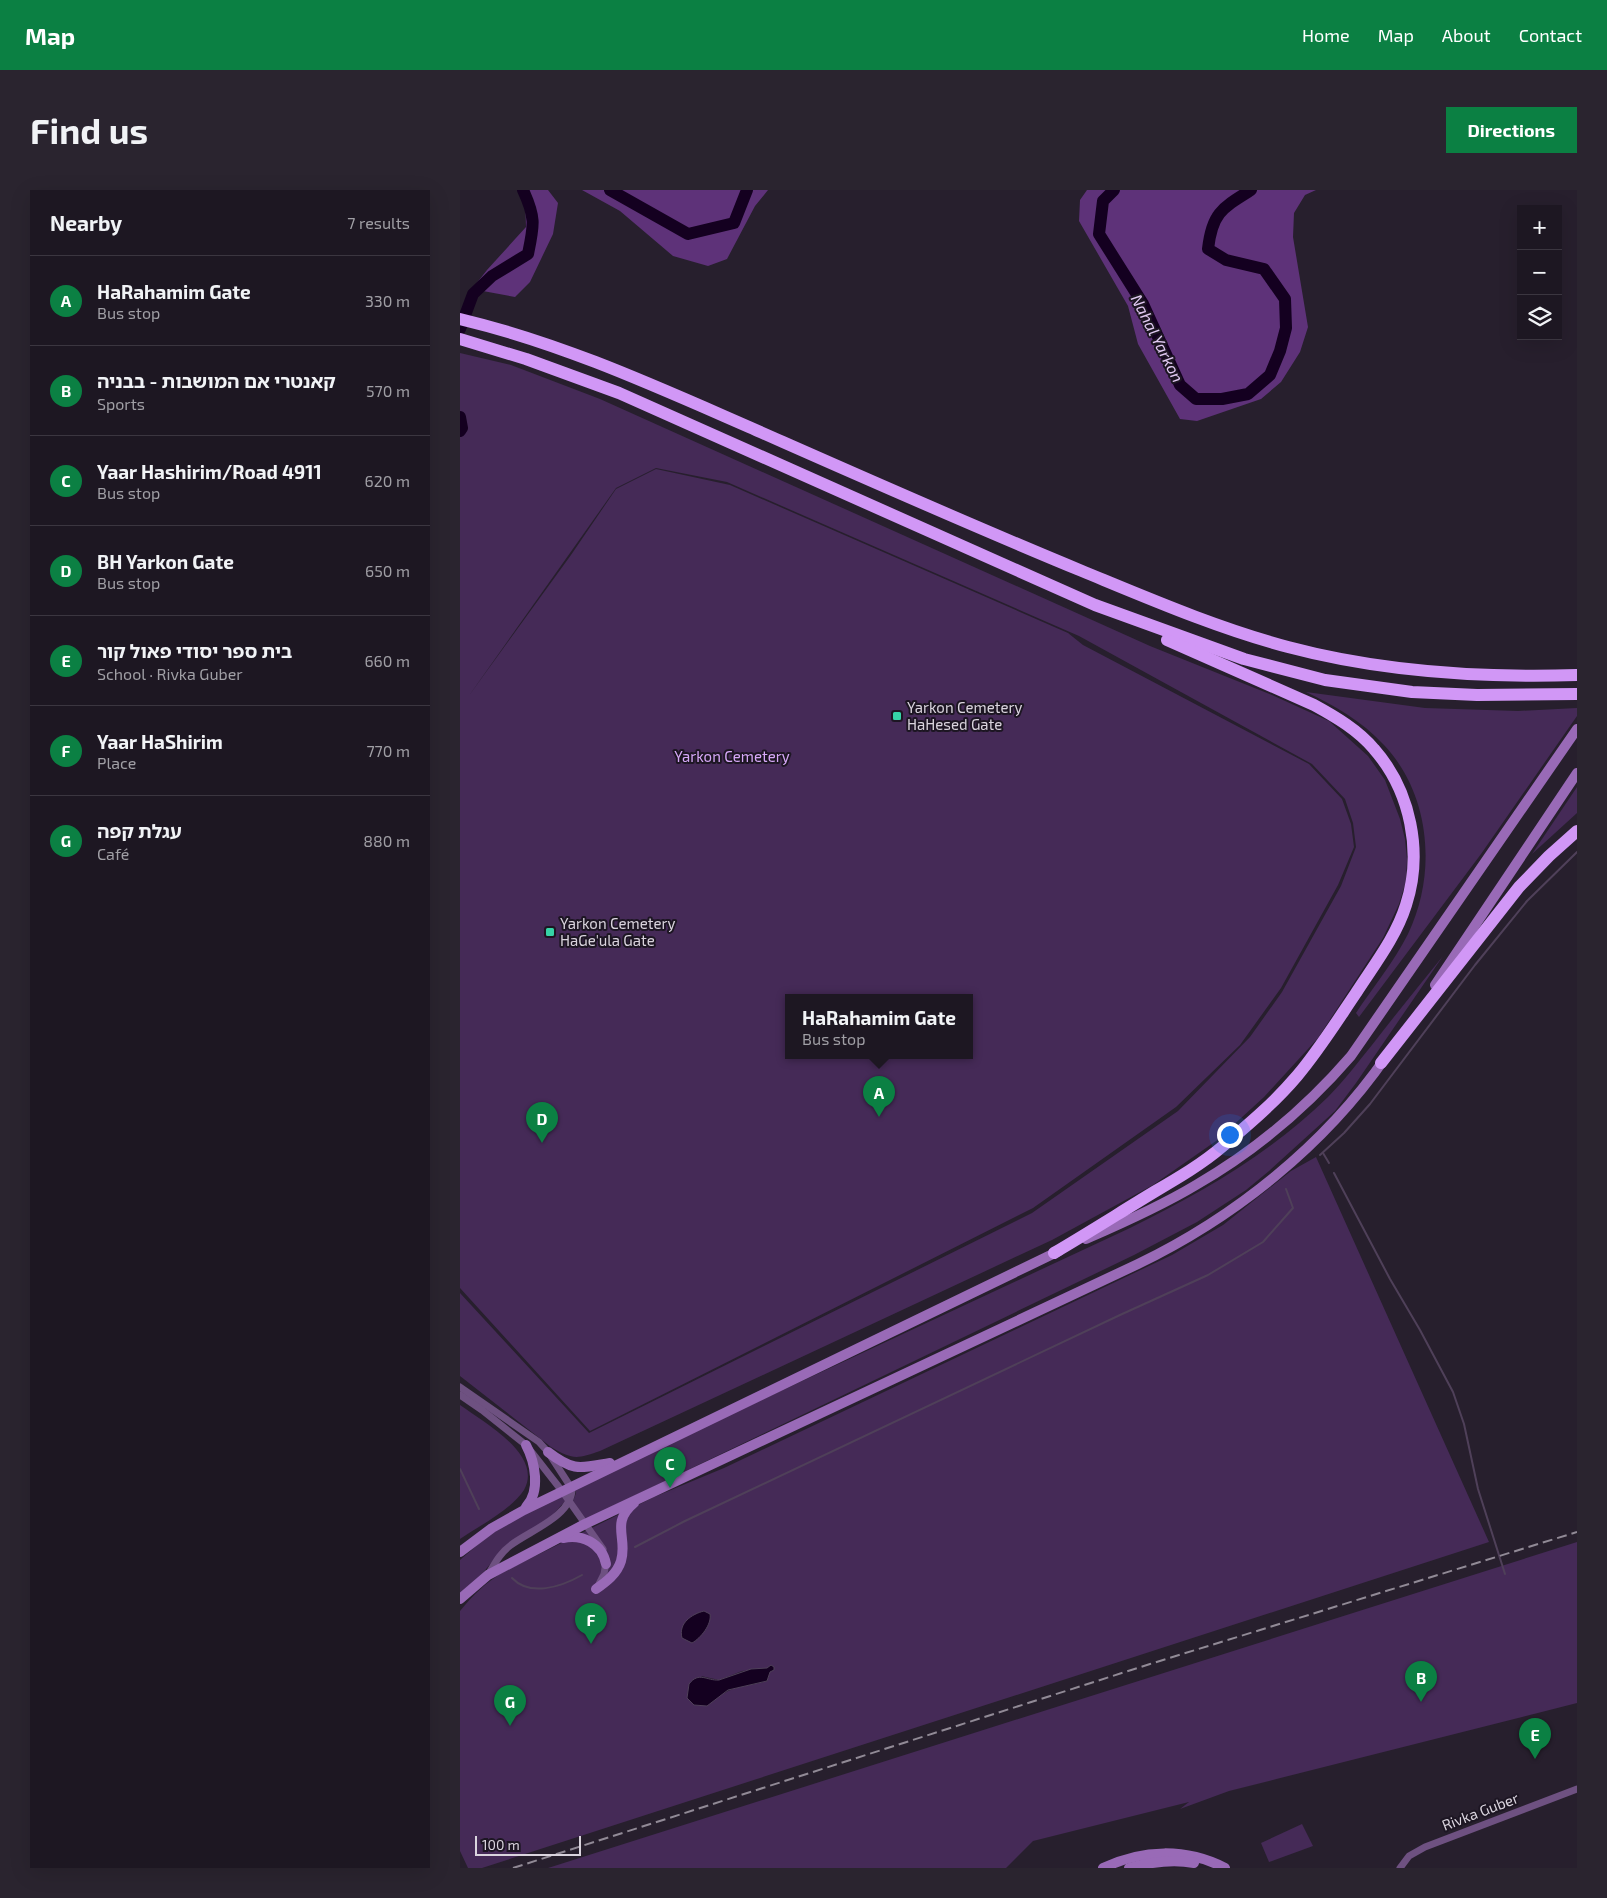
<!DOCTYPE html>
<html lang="en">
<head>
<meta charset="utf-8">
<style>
	:root { --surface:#1d1722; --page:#2a242f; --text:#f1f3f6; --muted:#a09fa5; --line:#3b3640; --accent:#0b8043 }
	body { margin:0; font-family:"Exo 2","Noto Sans Hebrew",sans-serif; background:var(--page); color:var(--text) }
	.controls { position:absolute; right:15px; top:15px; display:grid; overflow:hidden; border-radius:0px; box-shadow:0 5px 20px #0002 }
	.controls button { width:45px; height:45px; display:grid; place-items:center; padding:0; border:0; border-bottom:1px solid var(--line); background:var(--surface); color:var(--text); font:25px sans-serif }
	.scale { position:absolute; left:15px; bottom:12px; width:106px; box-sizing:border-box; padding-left:5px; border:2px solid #dad4de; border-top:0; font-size:14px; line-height:18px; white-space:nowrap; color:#dad4de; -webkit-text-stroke:4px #1d1623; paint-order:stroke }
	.you { position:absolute; left:769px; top:944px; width:18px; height:18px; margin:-12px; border:4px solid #fff; border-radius:50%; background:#1a73e8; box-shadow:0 0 0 8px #1a73e833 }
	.badge { display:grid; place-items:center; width:32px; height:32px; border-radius:50%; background:var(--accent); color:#fff; font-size:16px; font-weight:700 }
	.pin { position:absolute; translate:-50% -41px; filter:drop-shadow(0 1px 2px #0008) }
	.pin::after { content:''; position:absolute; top:26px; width:18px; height:15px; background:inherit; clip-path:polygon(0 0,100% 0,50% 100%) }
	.popup { position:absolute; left:325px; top:804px; width:188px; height:65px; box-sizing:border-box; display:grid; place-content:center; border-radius:0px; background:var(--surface); filter:drop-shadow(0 1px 4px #0005); font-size:16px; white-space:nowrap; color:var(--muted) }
	.popup b { font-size:19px; color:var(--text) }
	.popup::after { content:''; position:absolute; left:50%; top:100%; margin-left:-10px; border:10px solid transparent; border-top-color:var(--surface) }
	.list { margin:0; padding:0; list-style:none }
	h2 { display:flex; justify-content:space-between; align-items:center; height:65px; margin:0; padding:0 20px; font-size:21px }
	h2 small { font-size:16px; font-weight:400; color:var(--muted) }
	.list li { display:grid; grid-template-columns:32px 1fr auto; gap:15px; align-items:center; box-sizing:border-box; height:90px; padding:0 20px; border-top:1px solid var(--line) }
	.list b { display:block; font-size:19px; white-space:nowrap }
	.list p { margin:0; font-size:16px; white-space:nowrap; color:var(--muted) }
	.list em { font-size:16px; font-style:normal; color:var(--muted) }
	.icon { flex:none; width:28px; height:28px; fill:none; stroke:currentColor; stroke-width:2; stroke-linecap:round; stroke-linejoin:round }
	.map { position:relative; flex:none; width:1117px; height:1678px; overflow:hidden; border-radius:0px }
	header { display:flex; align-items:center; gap:30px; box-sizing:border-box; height:70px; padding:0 25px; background:var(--accent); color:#fff }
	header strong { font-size:24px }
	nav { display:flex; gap:28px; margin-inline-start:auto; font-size:18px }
	.intro { display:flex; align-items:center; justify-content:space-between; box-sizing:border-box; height:120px; padding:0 30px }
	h1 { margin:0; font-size:35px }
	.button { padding:12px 22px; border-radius:0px; background:var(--accent); color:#fff; font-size:18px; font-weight:700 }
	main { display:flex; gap:30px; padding:0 30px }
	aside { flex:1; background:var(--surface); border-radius:0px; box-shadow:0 5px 20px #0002 }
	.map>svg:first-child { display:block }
</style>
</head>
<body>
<header>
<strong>Map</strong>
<nav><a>Home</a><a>Map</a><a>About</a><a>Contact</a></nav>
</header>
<div class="intro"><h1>Find us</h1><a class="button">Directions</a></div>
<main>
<aside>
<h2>Nearby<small>7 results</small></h2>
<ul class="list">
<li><span class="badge">A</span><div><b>HaRahamim Gate</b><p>Bus stop</p></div><em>330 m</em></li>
<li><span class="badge">B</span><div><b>קאנטרי אם המושבות - בבניה</b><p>Sports</p></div><em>570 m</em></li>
<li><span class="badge">C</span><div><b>Yaar Hashirim/Road 4911</b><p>Bus stop</p></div><em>620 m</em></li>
<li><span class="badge">D</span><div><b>BH Yarkon Gate</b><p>Bus stop</p></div><em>650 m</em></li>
<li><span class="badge">E</span><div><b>בית ספר יסודי פאול קור</b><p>School · Rivka Guber</p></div><em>660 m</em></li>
<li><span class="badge">F</span><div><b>Yaar HaShirim</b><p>Place</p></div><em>770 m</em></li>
<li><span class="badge">G</span><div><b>עגלת קפה</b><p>Café</p></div><em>880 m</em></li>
</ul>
</aside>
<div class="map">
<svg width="1117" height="1678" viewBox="0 0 1117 1678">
	<rect width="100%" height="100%" fill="#271f2d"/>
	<g fill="#452a57" fill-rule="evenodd">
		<path d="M 0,163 L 51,175 L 140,209 L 690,456 L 812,505 L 869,531 L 908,566 L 925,590 L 940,629 L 945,649 L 947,669 L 946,691 L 939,714 L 923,748 L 858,848 L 804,907 L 756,951 L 693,995 L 592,1050 L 140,1261 C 117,1269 113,1270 91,1257 L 0,1186 L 0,1103 L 129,1243 L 572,1023 L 718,921 L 790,847 L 822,802 L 881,696 L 896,657 L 893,633 L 885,609 L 852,574 L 619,446 L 267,292 L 196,278 L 156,298 L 8,507 L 111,365 L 156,299 L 196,279 L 270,295 L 608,443 L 623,455 L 849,574 L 882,609 L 891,634 L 894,657 L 878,695 L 821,798 L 780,855 L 716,917 L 573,1018 L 130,1241 L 0,1098 ZM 329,808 L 509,808 L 509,866 L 329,866 Z"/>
		<path d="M 846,502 L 965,518 L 1058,521 L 1117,518 L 1117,526 L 1021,664 L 899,827 L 896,823 C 913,797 934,772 948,744 C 977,684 971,605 924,555 C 902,531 875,516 846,502 Z"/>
		<path d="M 1117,597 L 1117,623 L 1072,664 Z"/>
		<path d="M 983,766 L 896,893 L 875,921 L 809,981 L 786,1000 L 737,1032 L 674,1065 L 126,1329 L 113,1311 L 116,1303 L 115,1297 L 670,1038 C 741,1003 811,963 868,907 C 884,891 898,872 912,855 C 935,825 959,796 983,766 Z"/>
		<path d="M 856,967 L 1029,1352 L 22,1678 L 8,1678 L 0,1661 L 0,1421 C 13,1405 26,1392 45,1381 L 194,1307 L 264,1278 L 712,1065 L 763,1035 L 831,981 ZM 307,1478 L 310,1482 L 307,1491 C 292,1496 276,1495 263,1504 L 241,1486 L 259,1490 L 282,1481 Z"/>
		<path d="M 0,1215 C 22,1231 84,1265 64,1300 C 52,1319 19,1336 0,1349 Z"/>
		<path d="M 100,1304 L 106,1310 L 91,1327 L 45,1356 L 22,1384 L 0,1403 L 0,1370 L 30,1344 Z"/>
		<path d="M 1117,1352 L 1117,1513 L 769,1601 L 720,1619 L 729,1612 L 573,1651 L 546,1678 L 88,1678 Z"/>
		<path d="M 842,1634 L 853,1656 L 809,1672 L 801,1653 Z"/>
	</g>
	<g fill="#5e3279">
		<path d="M 60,0 L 88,0 L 98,13 L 93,44 L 70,92 L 55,107 L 12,99 L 27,80 L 66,37 L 65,1 Z"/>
		<path d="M 122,0 L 308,0 L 295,16 L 267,69 L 248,76 L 213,66 L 160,21 Z"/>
		<path d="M 627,0 L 856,0 L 845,5 L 834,23 L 833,47 L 848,137 L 840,162 L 821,192 L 801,209 L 737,231 L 720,229 L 678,154 L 668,116 L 619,31 L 620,10 Z"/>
	</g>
	<g fill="#140020" stroke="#4f4059">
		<path d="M 244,1421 L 250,1424 C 252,1434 241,1448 232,1453 L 222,1448 C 218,1433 232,1424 244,1421 Z"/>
		<path d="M 311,1475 L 314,1477 L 314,1480 L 310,1482 L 307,1491 L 268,1500 L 247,1516 L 234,1515 L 227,1508 L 229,1494 C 239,1481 247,1491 259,1490 L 291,1479 L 307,1478 Z"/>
	</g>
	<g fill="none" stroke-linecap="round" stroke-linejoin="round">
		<g stroke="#4f4059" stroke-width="2">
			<path d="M 863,963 L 869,973"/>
			<path d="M 860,965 L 884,943 L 910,914 L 1015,775 L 1067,711 L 1117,662"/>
			<path d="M 874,983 L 930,1089 L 960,1140 L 993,1202 L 1004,1234 L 1018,1299 L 1045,1384"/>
			<path d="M 0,1279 L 19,1319"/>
			<path d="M 175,1357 L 225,1331 L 660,1125 L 748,1085 L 803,1052 L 833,1018 L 826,999"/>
			<path d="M 52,1388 C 70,1407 101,1397 122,1385"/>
		</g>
		<g stroke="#140020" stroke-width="12">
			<path d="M 150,0 L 228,44 L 274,33 L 287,0"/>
			<path d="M 654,0 L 643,11 L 639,44 L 683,114 L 720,195 L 736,209 L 762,209 L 788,204 L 810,185 L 820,161 L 826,138 L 825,109 L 804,79 L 766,70 L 748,59 C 752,23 762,18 791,0"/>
			<path d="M 0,139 L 13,104 L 32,86 L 68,64 C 74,35 76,28 63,0"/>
			<path d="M 0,227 L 2,238 L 0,241"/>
		</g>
		<g stroke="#6e5181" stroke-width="7">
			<path d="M 0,1197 L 79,1252 L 88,1262 L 112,1299 C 112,1326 69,1341 51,1355 C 41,1362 35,1373 29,1383"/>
			<path d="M 0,1205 L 22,1220 L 66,1255 L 102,1301 L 143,1359"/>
			<path d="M 139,1394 L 144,1384 L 146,1372"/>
			<path d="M 940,1678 L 949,1666 L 965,1657 L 1117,1599"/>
		</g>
		<g stroke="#996ab7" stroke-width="10">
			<path d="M 975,795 L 1117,583"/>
			<path d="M 626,1049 C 663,1033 701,1016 736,995 C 795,961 847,917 891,866 L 1117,539"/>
			<path d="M 66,1255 C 75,1272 81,1301 66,1317"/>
			<path d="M 88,1262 C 114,1282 120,1278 150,1273"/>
			<path d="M 103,1348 C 122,1344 142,1353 146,1374"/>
			<path d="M 0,1362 L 32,1338 L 64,1320 L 599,1061"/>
			<path d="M 136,1399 C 146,1392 157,1384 161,1371 C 168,1348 150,1333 174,1313"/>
			<path d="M 0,1409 L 28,1385 L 125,1334 L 678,1074 C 775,1027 864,956 926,867"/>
			<path d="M 643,1678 C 683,1659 726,1658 765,1678"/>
			<path d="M 669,1678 C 691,1672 711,1669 734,1673"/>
		</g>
		<g stroke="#d197f6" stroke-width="12">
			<path d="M 0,129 C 101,153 195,196 289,237 C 400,286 510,335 622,381 C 690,409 757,438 828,457 C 922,482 1021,488 1117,485"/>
			<path d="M 0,149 L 66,169 L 159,203 L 635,415 L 784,469 L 865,490 L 952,502 L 1017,505 L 1117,504"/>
			<path d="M 921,873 L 1059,697 L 1089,666 L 1117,641"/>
			<path d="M 594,1063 C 628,1043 661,1022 694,1002 C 718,988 742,974 763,956 C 789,934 815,912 837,886 C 859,860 877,831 896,803 C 914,775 936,747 946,715 C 963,663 951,601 914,559 C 898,540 876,527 854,515 L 707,450"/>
		</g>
		<path stroke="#918a96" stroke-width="2" stroke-dasharray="10 5" stroke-linecap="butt" d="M 53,1678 L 690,1474 L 1117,1342"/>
	</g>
	<g fill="#36d4a7" stroke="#1d1623" stroke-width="2">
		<rect x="432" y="521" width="10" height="10" rx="2.5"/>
		<rect x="85" y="737" width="10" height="10" rx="2.5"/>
	</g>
	<g text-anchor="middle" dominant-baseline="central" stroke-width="4" stroke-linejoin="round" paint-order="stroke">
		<g font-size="15" fill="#dad4de" stroke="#1d1623" text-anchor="start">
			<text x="447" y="517">Yarkon Cemetery<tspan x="447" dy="17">HaHesed Gate</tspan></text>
			<text x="100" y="733">Yarkon Cemetery<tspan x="100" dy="17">HaGe'ula Gate</tspan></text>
		</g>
		<g font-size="15" fill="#d7a8f8" stroke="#1d1623">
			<text x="272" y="566">Yarkon Cemetery</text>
		</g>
		<g font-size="15" fill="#dad4de" stroke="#1d1623">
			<text transform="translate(1020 1621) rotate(-21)">Rivka Guber</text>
		</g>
		<g font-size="16" font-style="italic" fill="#e2caf3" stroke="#1d1623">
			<text transform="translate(698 148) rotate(63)">Nahal Yarkon</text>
		</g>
	</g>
</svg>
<div class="controls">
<button>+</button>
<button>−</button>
<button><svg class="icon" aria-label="layers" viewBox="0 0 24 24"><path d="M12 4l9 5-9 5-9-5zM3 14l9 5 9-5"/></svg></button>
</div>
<div class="scale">100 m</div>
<div class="you"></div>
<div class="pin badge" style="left:419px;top:927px">A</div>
<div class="popup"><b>HaRahamim Gate</b>Bus stop</div>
<div class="pin badge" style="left:961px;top:1512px">B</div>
<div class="pin badge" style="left:210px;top:1298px">C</div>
<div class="pin badge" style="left:82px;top:953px">D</div>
<div class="pin badge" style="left:1075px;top:1569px">E</div>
<div class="pin badge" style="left:131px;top:1454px">F</div>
<div class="pin badge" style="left:50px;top:1536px">G</div>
</div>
</main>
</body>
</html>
